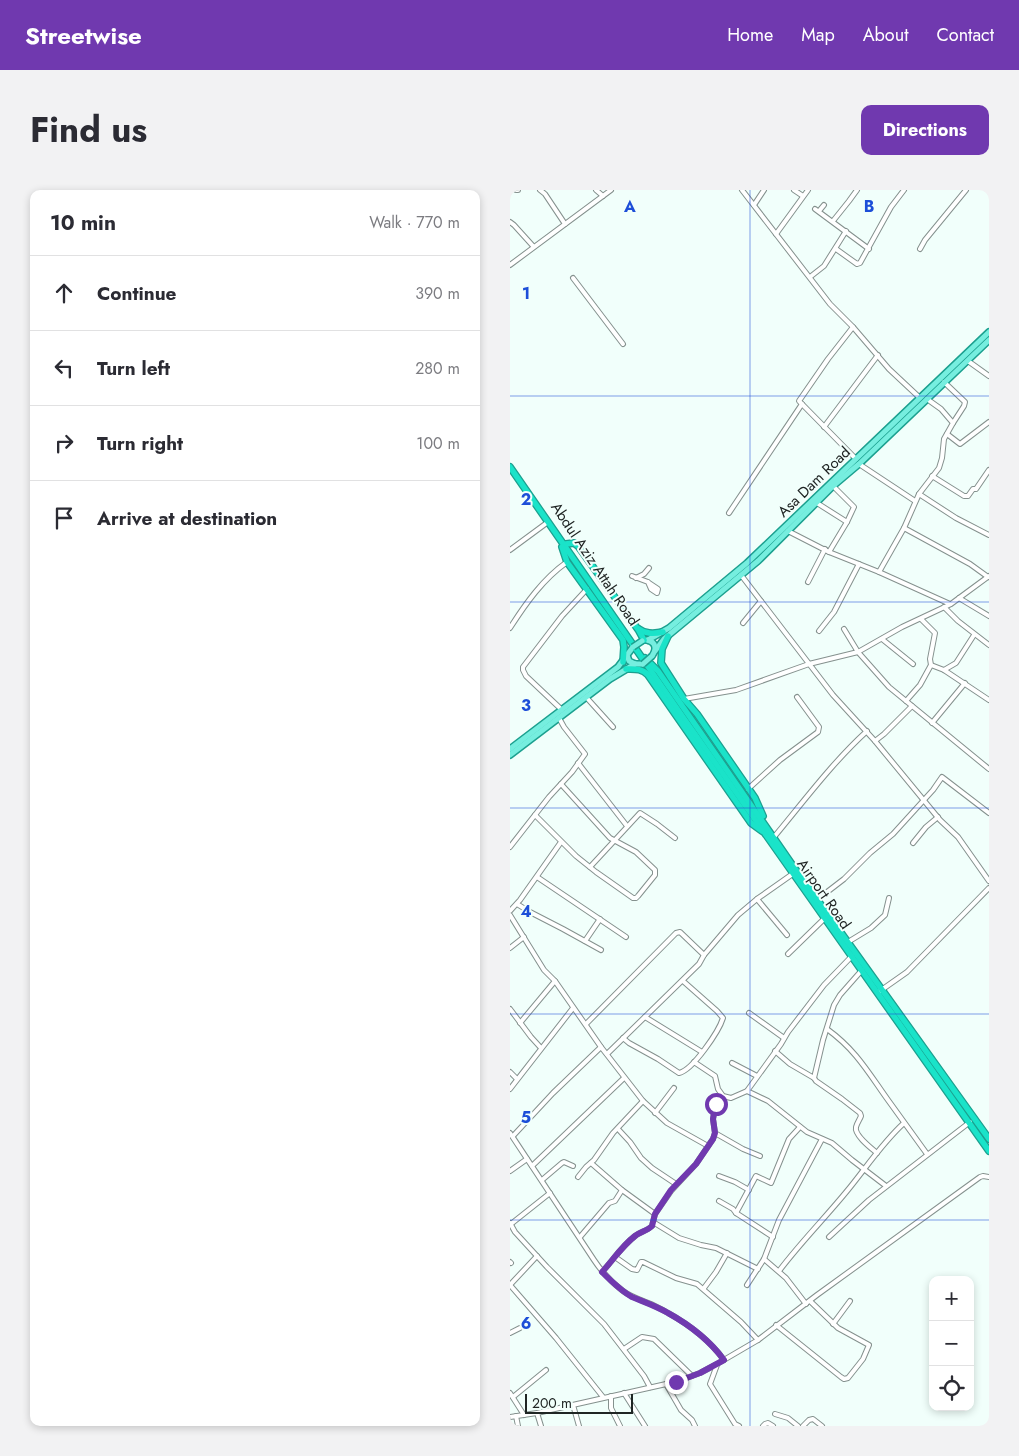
<!DOCTYPE html>
<html lang="en">
<head>
<meta charset="utf-8">
<style>
	:root { --surface:#fff; --page:#f2f2f3; --text:#2b2b33; --muted:#7c7c81; --line:#e1e1e2; --accent:#7039af }
	body { margin:0; font-family:Jost,sans-serif; background:var(--page); color:var(--text) }
	.controls { position:absolute; right:15px; bottom:15px; display:grid; overflow:hidden; border-radius:10px; box-shadow:0 2px 8px #0003 }
	.controls button { width:45px; height:45px; display:grid; place-items:center; padding:0; border:0; border-bottom:1px solid var(--line); background:var(--surface); color:var(--text); font:25px sans-serif }
	.scale { position:absolute; left:15px; bottom:12px; width:108px; box-sizing:border-box; padding-left:5px; border:2px solid #202524; border-top:0; font-size:14px; line-height:18px; white-space:nowrap; color:#202524; -webkit-text-stroke:4px #f1fffb; paint-order:stroke }
	.stop { position:absolute; width:15px; height:15px; margin:-11px; border:4px solid #7039af; border-radius:50%; background:#fff }
	.stop.end { background:#7039af; border-color:#fff; box-shadow:0 1px 5px #0008 }
	.list { margin:0; padding:0; list-style:none }
	h2 { display:flex; justify-content:space-between; align-items:center; height:65px; margin:0; padding:0 20px; font-size:21px }
	h2 small { font-size:16px; font-weight:400; color:var(--muted) }
	.list li { display:grid; grid-template-columns:32px 1fr auto; gap:15px; align-items:center; box-sizing:border-box; height:75px; padding:0 20px; border-top:1px solid var(--line) }
	.list b { display:block; font-size:19px; white-space:nowrap }
	.list em { font-size:16px; font-style:normal; color:var(--muted) }
	.icon { flex:none; width:28px; height:28px; fill:none; stroke:currentColor; stroke-width:2; stroke-linecap:round; stroke-linejoin:round }
	.map { position:relative; flex:none; width:479px; height:1236px; overflow:hidden; border-radius:10px }
	header { display:flex; align-items:center; gap:30px; box-sizing:border-box; height:70px; padding:0 25px; background:var(--accent); color:#fff }
	header strong { font-size:24px }
	nav { display:flex; gap:28px; margin-inline-start:auto; font-size:18px }
	.intro { display:flex; align-items:center; justify-content:space-between; box-sizing:border-box; height:120px; padding:0 30px }
	h1 { margin:0; font-size:35px }
	.button { padding:12px 22px; border-radius:10px; background:var(--accent); color:#fff; font-size:18px; font-weight:700 }
	main { display:flex; gap:30px; padding:0 30px }
	aside { flex:1; background:var(--surface); border-radius:10px; box-shadow:0 2px 8px #0003 }
	.map>svg:first-child { display:block }
</style>
</head>
<body>
<header>
<strong>Streetwise</strong>
<nav><a>Home</a><a>Map</a><a>About</a><a>Contact</a></nav>
</header>
<div class="intro"><h1>Find us</h1><a class="button">Directions</a></div>
<main>
<aside>
<h2>10 min<small>Walk · 770 m</small></h2>
<ul class="list">
<li><svg class="icon" aria-label="ahead" viewBox="0 0 24 24"><path d="M12 20V5M6 11l6-6 6 6"/></svg><div><b>Continue</b></div><em>390 m</em></li>
<li><svg class="icon" aria-label="left" viewBox="0 0 24 24"><path d="M17 20v-9H6M10 6l-5 5 5 5"/></svg><div><b>Turn left</b></div><em>280 m</em></li>
<li><svg class="icon" aria-label="right" viewBox="0 0 24 24"><path d="M7 20v-9h11M14 6l5 5-5 5"/></svg><div><b>Turn right</b></div><em>100 m</em></li>
<li><svg class="icon" aria-label="arrive" viewBox="0 0 24 24"><path d="M6 21V4h12l-3 4 3 4H6"/></svg><div><b>Arrive at destination</b></div></li>
</ul>
</aside>
<div class="map">
<svg width="479" height="1236" viewBox="0 0 479 1236">
	<rect width="100%" height="100%" fill="#f1fffb"/>
	<g fill="none" stroke-linecap="round" stroke-linejoin="round">
		<defs>
			<g id="minor">
				<path d="M 6,0 L 8,0"/>
				<path d="M 30,0 L 35,4 L 55,34"/>
				<path d="M 86,0 L 93,6"/>
				<path d="M 232,0 L 320,114 L 343,137 L 379,179 L 410,208"/>
				<path d="M 284,0 L 293,6"/>
				<path d="M 244,15 L 254,0"/>
				<path d="M 305,19 L 359,59"/>
				<path d="M 309,21 L 314,15"/>
				<path d="M 323,31 L 339,11 L 347,0"/>
				<path d="M 0,32 L 4,35 L 23,56"/>
				<path d="M 266,44 L 298,0"/>
				<path d="M 326,59 L 347,74 L 350,73 L 381,17 L 394,0"/>
				<path d="M 410,59 L 415,50 L 456,0"/>
				<path d="M 0,75 L 101,0"/>
				<path d="M 300,87 L 314,76 L 336,41"/>
				<path d="M 63,88 L 113,154"/>
				<path d="M 343,137 L 318,169 L 289,211 L 346,269"/>
				<path d="M 458,171 L 479,186"/>
				<path d="M 434,192 L 455,212 L 454,216 L 443,233"/>
				<path d="M 314,237 L 368,165"/>
				<path d="M 437,244 L 450,254 L 479,232"/>
				<path d="M 349,274 L 405,311"/>
				<path d="M 422,286 L 454,306 L 458,306 L 463,299 L 466,299 L 479,280"/>
				<path d="M 409,304 L 446,328 L 479,345"/>
				<path d="M 307,313 L 337,332"/>
				<path d="M 219,323 L 292,214"/>
				<path d="M 394,338 L 460,374 L 478,387"/>
				<path d="M 278,341 L 319,362 L 369,382 L 440,414"/>
				<path d="M 0,360 L 38,332"/>
				<path d="M 319,362 L 337,332 L 344,317 L 323,296"/>
				<path d="M 369,382 L 394,338 L 409,304 L 429,278 L 432,268 L 434,249 L 443,233 L 431,219 L 417,209"/>
				<path d="M 231,385 L 323,505 L 365,551 L 430,630 L 448,647 L 479,691"/>
				<path d="M 122,386 L 138,392 L 139,393 L 148,399 L 147,403 L 141,399 L 138,392"/>
				<path d="M 126,388 L 134,384 L 139,378"/>
				<path d="M 298,392 L 315,359"/>
				<path d="M 449,408 L 479,426"/>
				<path d="M 434,417 L 448,431 L 479,455"/>
				<path d="M 411,429 L 425,443 L 420,469 L 421,475"/>
				<path d="M 233,433 L 251,411"/>
				<path d="M 0,438 C 16,413 33,389 57,372"/>
				<path d="M 334,439 L 348,462 L 379,497 L 479,579"/>
				<path d="M 309,441 L 324,422 L 349,374"/>
				<path d="M 372,449 L 403,474"/>
				<path d="M 434,480 L 446,473 L 464,445"/>
				<path d="M 76,507 L 103,537"/>
				<path d="M 174,509 L 226,500 L 299,474 L 348,462 L 392,437 L 441,414 L 479,386"/>
				<path d="M 396,511 L 410,495 L 421,475 L 434,480 L 479,510"/>
				<path d="M 52,520 L 16,486 L 13,480 L 13,477 L 52,426 L 77,399"/>
				<path d="M 422,533 L 455,493"/>
				<path d="M 365,551 L 374,544 L 402,516"/>
				<path d="M 68,573 L 117,636"/>
				<path d="M 238,599 L 270,570 L 308,542 L 309,537 L 287,507"/>
				<path d="M 25,625 L 66,666 L 86,682 L 123,708 L 126,708 L 128,706 L 145,685 L 145,680 L 126,662 L 100,648 L 51,594"/>
				<path d="M 264,647 C 294,611 322,573 357,541"/>
				<path d="M 403,653 L 416,637 L 428,627"/>
				<path d="M 0,657 L 39,607 L 62,582 L 75,564 L 54,537 L 49,528"/>
				<path d="M 80,677 L 130,623 L 147,634 L 165,648"/>
				<path d="M 27,687 L 116,747"/>
				<path d="M 247,709 L 277,745"/>
				<path d="M 308,709 L 334,689 L 360,663 L 383,644 L 423,600 L 432,587 L 479,623"/>
				<path d="M 7,714 L 20,722 L 53,739 L 91,760"/>
				<path d="M 0,721 L 10,710 L 51,652"/>
				<path d="M 0,725 L 34,780 L 45,791 L 91,857 L 133,911 L 157,933 L 198,956"/>
				<path d="M 75,751 L 90,729"/>
				<path d="M 338,752 L 361,738 L 375,725 L 379,708"/>
				<path d="M 0,758 L 14,747"/>
				<path d="M 278,764 L 315,728"/>
				<path d="M 370,801 L 397,782 L 479,698"/>
				<path d="M 0,819 L 21,847 L 31,858"/>
				<path d="M 239,823 L 274,848"/>
				<path d="M 135,827 L 192,862"/>
				<path d="M 10,833 L 45,791"/>
				<path d="M 76,834 L 166,743 L 170,742 L 194,765"/>
				<path d="M 317,839 C 346,860 358,882 378,910 C 391,928 404,946 417,964"/>
				<path d="M 113,848 L 119,853 L 148,869 L 169,883 C 183,880 209,841 213,828 L 207,821 L 173,791"/>
				<path d="M 265,861 L 280,874 L 304,888 L 306,891 L 332,909 L 350,923 L 351,926 C 350,929 347,933 346,937 C 344,945 361,958 367,963"/>
				<path d="M 97,864 L 189,774 L 194,765 L 228,725 L 247,709 L 284,683"/>
				<path d="M 184,872 L 205,886 L 208,899 L 213,906 L 221,908 L 237,901 L 271,854 L 278,842 L 314,795 L 342,766"/>
				<path d="M 222,873 L 247,886"/>
				<path d="M 0,882 L 7,889"/>
				<path d="M 304,888 L 313,850 L 324,815 L 330,805 L 352,780"/>
				<path d="M 0,899 L 63,818"/>
				<path d="M 237,901 L 258,911 L 297,942 L 322,953 L 342,970 L 376,996"/>
				<path d="M 145,923 L 164,898"/>
				<path d="M 108,939 L 120,952 L 131,968 L 142,978 L 166,994"/>
				<path d="M 0,943 L 84,1070 C 92,1082 101,1092 113,1101 C 121,1107 131,1110 141,1114 C 168,1127 196,1145 214,1170"/>
				<path d="M 205,943 L 233,959 L 250,966"/>
				<path d="M 3,946 L 43,903 L 91,857"/>
				<path d="M 81,973 L 112,1000 L 145,1024"/>
				<path d="M 22,976 L 114,888"/>
				<path d="M 0,981 L 17,969"/>
				<path d="M 209,986 L 225,992 L 239,1000"/>
				<path d="M 68,987 L 76,977 L 84,970 L 103,943 L 133,911"/>
				<path d="M 32,990 L 52,973 L 54,972 L 63,976"/>
				<path d="M 209,1011 L 223,1019 L 226,1023 L 263,1047"/>
				<path d="M 226,1023 L 246,986 L 261,993 L 279,949 L 290,937"/>
				<path d="M 143,1032 L 169,1048 L 191,1055 L 206,1058 L 248,1079"/>
				<path d="M 0,1033 L 5,1042 L 37,1077 L 94,1134 L 134,1186 L 140,1197"/>
				<path d="M 1,1034 L 40,1003"/>
				<path d="M 70,1047 L 99,1013 L 105,1011 L 112,1000"/>
				<path d="M 319,1047 L 359,1010 L 460,932"/>
				<path d="M 105,1067 L 122,1079 L 127,1080 L 131,1072 L 133,1072 L 166,1088 L 187,1094 L 231,1132 L 248,1150"/>
				<path d="M 254,1069 L 276,1088 L 296,1114"/>
				<path d="M 0,1072 L 1,1073"/>
				<path d="M 269,1081 C 290,1053 315,1028 337,1001 C 356,978 372,953 394,933"/>
				<path d="M 92,1082 C 103,1070 112,1056 125,1046 C 130,1042 137,1041 142,1036 L 145,1024 L 161,1001 L 186,974 L 203,949 L 205,943 L 203,929 L 204,922 L 206,915 L 211,904"/>
				<path d="M 0,1095 L 46,1148 L 93,1207"/>
				<path d="M 0,1095 L 27,1066"/>
				<path d="M 237,1095 L 254,1069 L 269,1030 L 312,949"/>
				<path d="M 194,1098 L 206,1082 L 217,1063"/>
				<path d="M 323,1134 L 340,1111"/>
				<path d="M 266,1135 L 331,1187 L 334,1189 L 338,1188 L 353,1169 L 359,1155 L 328,1138 L 300,1111"/>
				<path d="M 0,1143 L 10,1138"/>
				<path d="M 114,1159 L 132,1147 L 144,1149 L 182,1186"/>
				<path d="M 207,1175 L 200,1194 L 225,1234 L 229,1236"/>
				<path d="M 156,1194 L 171,1220 L 182,1230 L 185,1236"/>
				<path d="M 0,1203 L 14,1225"/>
				<path d="M 114,1203 L 135,1236"/>
				<path d="M 101,1206 L 101,1218 L 110,1236"/>
				<path d="M 3,1207 L 36,1180"/>
				<path d="M 63,1215 L 69,1236"/>
				<path d="M 27,1223 L 31,1236"/>
				<path d="M 265,1224 L 278,1228 L 288,1236"/>
				<path d="M 6,1226 L 8,1236"/>
				<path d="M 0,1227 L 27,1223 L 165,1192 L 190,1183 L 207,1174 L 248,1150 L 307,1105 L 470,987 L 473,986 L 479,987"/>
				<path d="M 253,1236 L 255,1234 L 258,1233 L 263,1236"/>
				<path d="M 293,1236 L 299,1230 L 303,1229 L 312,1236"/>
			</g>
			<g id="major">
				<path d="M 137,450 C 146,452 147,459 142,466"/>
				<path d="M 138,450 L 159,438 L 237,373 L 479,142"/>
				<path d="M 123,457 L 117,465 L 119,471 L 125,474 L 133,474"/>
				<path d="M 145,461 L 154,449 L 248,371 L 323,296 L 349,274 L 479,150"/>
				<path d="M 0,559 L 108,477 L 117,465"/>
				<path d="M 0,565 L 100,489 L 125,474"/>
			</g>
			<g id="highway">
				<path d="M 0,277 L 175,530 L 479,961"/>
				<path d="M 56,354 L 64,353 L 68,356 L 127,438 C 135,444 143,444 153,442"/>
				<path d="M 52,357 L 57,372 L 113,450 L 114,457 L 113,472"/>
				<path d="M 128,439 L 134,450"/>
				<path d="M 158,446 L 152,459 L 151,473 L 174,509 L 187,524 L 245,608 L 253,626"/>
				<path d="M 135,468 L 148,481 L 281,673 L 479,949"/>
				<path d="M 116,479 C 124,479 132,478 138,485 L 241,633 L 252,641"/>
			</g>
		</defs>
		<use href="#minor" stroke="#85918e" stroke-width="6"/>
		<use href="#major" stroke="#1ca08f" stroke-width="8"/>
		<use href="#highway" stroke="#1ca08f" stroke-width="8"/>
		<use href="#minor" stroke="#fff" stroke-width="4"/>
		<use href="#major" stroke="#76eedf" stroke-width="5"/>
		<use href="#highway" stroke="#1ae3c9" stroke-width="5.5"/>
		<defs>
			<g id="major-bridge">
				<path d="M 123,457 L 132,451"/>
				<path d="M 133,474 L 142,466"/>
			</g>
		</defs>
		<use href="#major-bridge" stroke="#1ca08f" stroke-width="8" stroke-linecap="butt"/>
		<use href="#major-bridge" stroke="#76eedf" stroke-width="5"/>
	</g>
	<g fill="none" stroke-linecap="round" stroke-linejoin="round">
		<path stroke="#7039af" stroke-width="6" d="M 166,1192 L 190,1183 L 214,1170 C 200,1151 178,1134 158,1123 C 146,1116 134,1112 122,1107 C 111,1101 101,1091 92,1082 C 103,1070 112,1056 125,1046 C 130,1042 137,1041 142,1036 L 145,1024 L 161,1000 L 186,974 L 203,949 L 205,943 L 203,929 L 206,914"/>
	</g>
	<path fill="none" stroke="#1d4ed8" stroke-width="1" stroke-opacity="0.55" d="M 240,0 L 240,1236M 0,206 L 479,206M 0,412 L 479,412M 0,618 L 479,618M 0,824 L 479,824M 0,1030 L 479,1030"/>
	<g text-anchor="middle" dominant-baseline="central" stroke-width="4" stroke-linejoin="round" paint-order="stroke">
		<g font-size="15" fill="#202524" stroke="#f1fffb">
			<text transform="translate(304 292) rotate(-44)">Asa Dam Road</text>
			<text transform="translate(85 374) rotate(56)">Abdul Aziz Attah Road</text>
			<text transform="translate(314 704) rotate(55)">Airport Road</text>
		</g>
	</g>
	<g font-size="16" text-anchor="middle" font-weight="bold" fill="#1d4ed8" stroke="#f1fffb" stroke-width="4" stroke-linejoin="round" paint-order="stroke">
		<text x="120" y="22">A</text>
		<text x="359" y="22">B</text>
		<text x="16" y="109">1</text>
		<text x="16" y="315">2</text>
		<text x="16" y="521">3</text>
		<text x="16" y="727">4</text>
		<text x="16" y="933">5</text>
		<text x="16" y="1139">6</text>
	</g>
</svg>
<div class="controls">
<button>+</button>
<button>−</button>
<button><svg class="icon" aria-label="locate" viewBox="0 0 24 24"><circle cx="12" cy="12" r="6"/><path d="M12 2v4M12 18v4M2 12h4M18 12h4"/></svg></button>
</div>
<div class="scale">200 m</div>
<div class="stop" style="left:206px;top:914px"></div>
<div class="stop end" style="left:166px;top:1192px"></div>
</div>
</main>
</body>
</html>
